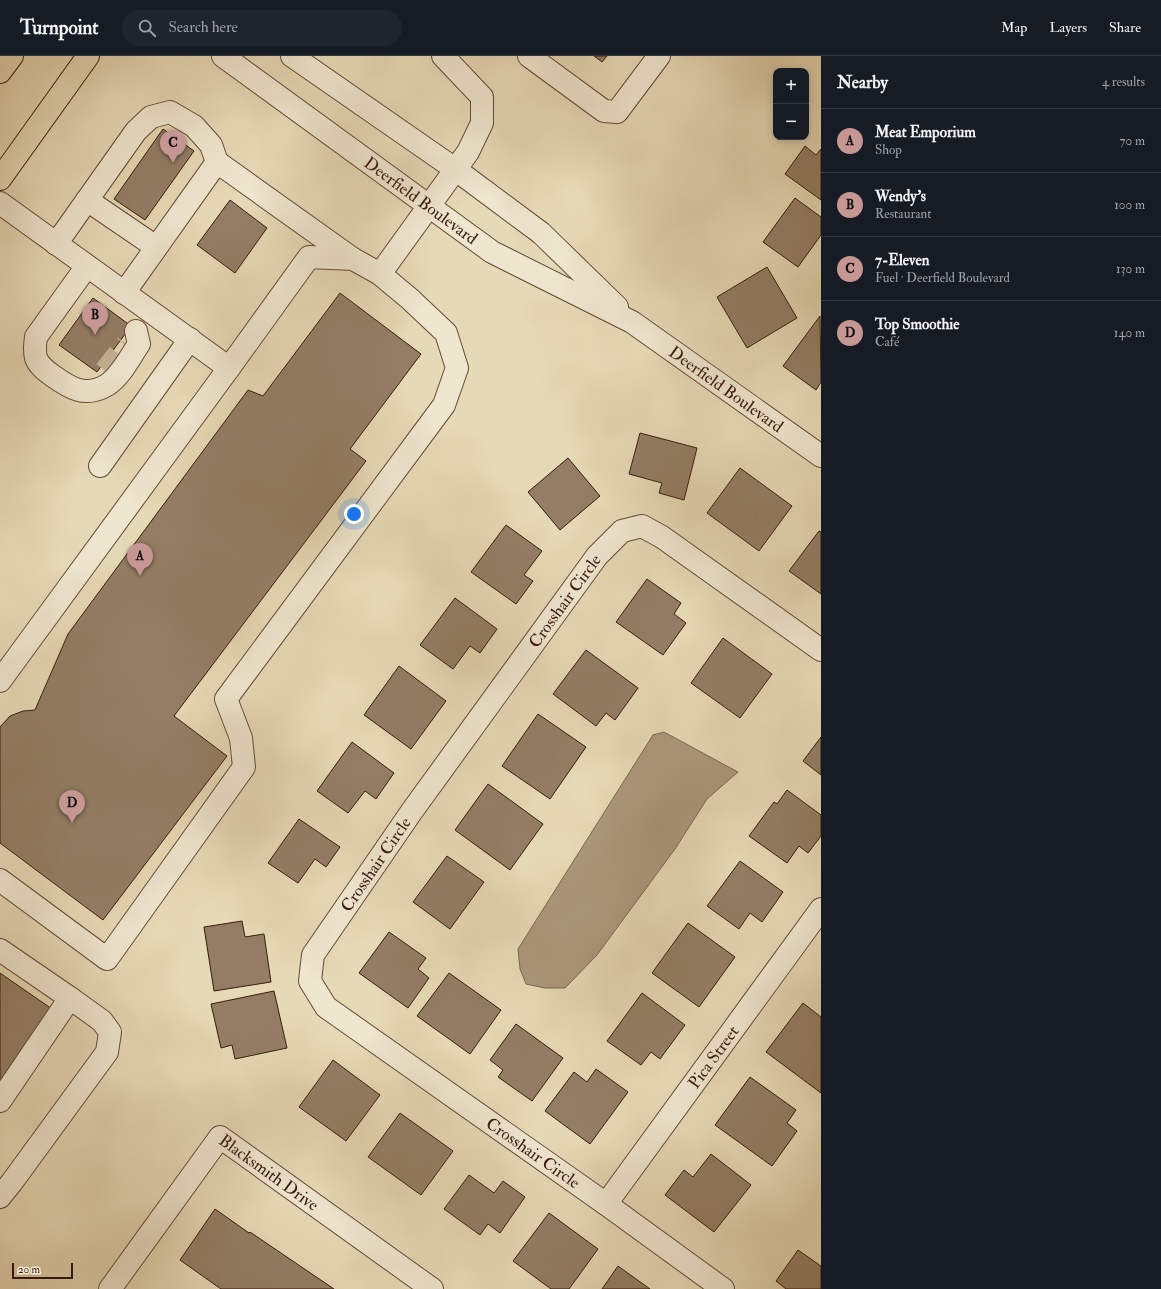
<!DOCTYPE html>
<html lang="en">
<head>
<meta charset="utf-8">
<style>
	:root { --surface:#171b24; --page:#20242c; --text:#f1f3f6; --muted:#9ea1a6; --line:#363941; --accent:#c59692 }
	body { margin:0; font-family:"IM FELL Double Pica",serif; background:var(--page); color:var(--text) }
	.controls { position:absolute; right:12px; top:12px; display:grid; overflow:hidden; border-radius:8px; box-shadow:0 2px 10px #0003 }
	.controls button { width:36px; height:36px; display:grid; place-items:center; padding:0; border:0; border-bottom:1px solid var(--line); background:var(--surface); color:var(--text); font:20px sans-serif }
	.scale { position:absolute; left:12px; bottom:10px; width:61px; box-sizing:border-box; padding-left:4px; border:2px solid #391b0e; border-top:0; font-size:11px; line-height:14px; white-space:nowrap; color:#391b0e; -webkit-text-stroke:3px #efe6cf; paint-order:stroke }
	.you { position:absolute; left:354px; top:458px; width:14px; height:14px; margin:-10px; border:3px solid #fff; border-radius:50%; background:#1a73e8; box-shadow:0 0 0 6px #1a73e833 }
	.badge { display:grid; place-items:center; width:26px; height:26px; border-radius:50%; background:var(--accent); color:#111; font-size:13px; font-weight:700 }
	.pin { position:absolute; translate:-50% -33px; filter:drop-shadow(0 1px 2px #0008) }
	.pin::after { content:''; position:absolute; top:21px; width:14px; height:12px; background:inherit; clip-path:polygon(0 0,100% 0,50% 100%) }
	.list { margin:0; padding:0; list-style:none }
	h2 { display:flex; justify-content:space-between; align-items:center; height:52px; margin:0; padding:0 16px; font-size:17px }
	h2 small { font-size:13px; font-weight:400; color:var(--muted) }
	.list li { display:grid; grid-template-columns:26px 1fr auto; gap:12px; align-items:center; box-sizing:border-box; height:64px; padding:0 16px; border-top:1px solid var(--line) }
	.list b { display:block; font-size:15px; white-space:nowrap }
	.list p { margin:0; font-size:13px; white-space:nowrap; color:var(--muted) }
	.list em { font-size:13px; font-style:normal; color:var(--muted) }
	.icon { flex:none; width:22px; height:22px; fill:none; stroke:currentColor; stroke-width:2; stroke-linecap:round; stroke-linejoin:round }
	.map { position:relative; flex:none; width:821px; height:1233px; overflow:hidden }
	header { display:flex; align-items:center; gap:24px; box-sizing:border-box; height:56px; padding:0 20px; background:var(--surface); border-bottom:1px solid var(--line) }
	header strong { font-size:19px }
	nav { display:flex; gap:22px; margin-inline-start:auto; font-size:14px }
	.search { width:280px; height:36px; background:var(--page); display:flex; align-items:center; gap:10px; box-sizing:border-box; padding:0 14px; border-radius:22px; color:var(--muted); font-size:15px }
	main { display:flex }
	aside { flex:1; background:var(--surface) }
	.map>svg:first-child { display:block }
</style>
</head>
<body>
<header>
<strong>Turnpoint</strong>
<div class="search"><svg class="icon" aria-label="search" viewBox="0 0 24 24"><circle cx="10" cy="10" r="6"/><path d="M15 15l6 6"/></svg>Search here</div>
<nav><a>Map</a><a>Layers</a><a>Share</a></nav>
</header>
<main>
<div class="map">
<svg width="821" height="1233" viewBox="0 0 821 1233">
	<rect width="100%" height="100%" fill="#e6d9b5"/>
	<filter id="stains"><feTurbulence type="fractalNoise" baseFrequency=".005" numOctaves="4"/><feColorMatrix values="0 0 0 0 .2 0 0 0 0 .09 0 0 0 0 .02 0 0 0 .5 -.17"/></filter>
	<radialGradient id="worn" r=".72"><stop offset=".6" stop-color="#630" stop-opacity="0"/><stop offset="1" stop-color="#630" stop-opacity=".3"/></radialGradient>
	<path fill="#ab987c" stroke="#7d6650" d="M 664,676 L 738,716 L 707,743 L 675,793 L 597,899 L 565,932 L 545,932 L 526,928 L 520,913 L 518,893 L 653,679 Z"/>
	<g fill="#937e65" stroke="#391b0e">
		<path d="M 594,0 L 607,0 L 602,6 Z"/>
		<path d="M 163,73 L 194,95 L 145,164 L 114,143 Z"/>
		<path d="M 805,90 L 816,99 L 821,93 L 821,144 L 785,118 Z"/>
		<path d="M 795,142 L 821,161 L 821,179 L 798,211 L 763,186 Z"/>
		<path d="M 230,144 L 267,172 L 235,217 L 197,189 Z"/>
		<path d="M 767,211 L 797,262 L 747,292 L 717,241 Z"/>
		<path d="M 340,237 L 421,298 L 350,393 L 366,405 L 174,660 L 227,700 L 103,864 L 0,787 L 0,671 L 10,660 L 23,655 L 35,654 L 68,578 L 248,334 L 263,340 Z"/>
		<path d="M 93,242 L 131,270 L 97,316 L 59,289 Z"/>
		<path d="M 820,260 L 821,326 L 816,334 L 783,310 Z"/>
		<path d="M 640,377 L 697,392 L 684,444 L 659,437 L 662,427 L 629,418 Z"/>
		<path d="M 568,402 L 600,440 L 560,474 L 528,436 Z"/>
		<path d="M 740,412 L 792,450 L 759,495 L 707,457 Z"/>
		<path d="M 506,469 L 542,495 L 524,519 L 533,525 L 516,548 L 471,516 Z"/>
		<path d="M 819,475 L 821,476 L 821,538 L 789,515 Z"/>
		<path d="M 647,523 L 681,547 L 674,558 L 686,567 L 663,599 L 616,566 Z"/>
		<path d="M 455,542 L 497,573 L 480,597 L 470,590 L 453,613 L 420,589 Z"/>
		<path d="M 723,582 L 772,618 L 740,662 L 691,627 Z"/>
		<path d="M 586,594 L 638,632 L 615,664 L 606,657 L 596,670 L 553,638 Z"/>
		<path d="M 399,610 L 446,645 L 411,693 L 364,659 Z"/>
		<path d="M 538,658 L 586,691 L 550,743 L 502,710 Z"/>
		<path d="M 821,681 L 821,719 L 803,705 Z"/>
		<path d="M 352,686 L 394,717 L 376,743 L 365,735 L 348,757 L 317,735 Z"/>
		<path d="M 488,728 L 543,768 L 510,814 L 455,774 Z"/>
		<path d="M 787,734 L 821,759 L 821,780 L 808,797 L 799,790 L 787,807 L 749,780 L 774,746 L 777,748 Z"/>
		<path d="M 299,763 L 340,791 L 326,811 L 315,803 L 298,827 L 268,807 Z"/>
		<path d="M 447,800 L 484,826 L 450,873 L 413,846 Z"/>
		<path d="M 740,805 L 783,836 L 762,866 L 750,857 L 739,873 L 707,850 Z"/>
		<path d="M 242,865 L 245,881 L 264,878 L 271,926 L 214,935 L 204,871 Z"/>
		<path d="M 688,867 L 735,901 L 699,951 L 652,917 Z"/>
		<path d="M 389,876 L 426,902 L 418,913 L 429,922 L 408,952 L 359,917 Z"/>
		<path d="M 0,917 L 52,953 L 0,1026 Z"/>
		<path d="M 449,917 L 501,954 L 470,998 L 417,960 Z"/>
		<path d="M 274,935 L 287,992 L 235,1003 L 232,989 L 221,992 L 211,948 Z"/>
		<path d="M 642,937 L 685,969 L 660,1003 L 651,996 L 641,1009 L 607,985 Z"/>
		<path d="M 803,947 L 821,961 L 821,1037 L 766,996 Z"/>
		<path d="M 516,968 L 563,1002 L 532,1045 L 498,1021 L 503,1014 L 490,1004 Z"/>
		<path d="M 333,1004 L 380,1039 L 346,1085 L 299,1051 Z"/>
		<path d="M 596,1013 L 628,1036 L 590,1088 L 545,1055 L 574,1016 L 587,1026 Z"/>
		<path d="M 750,1021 L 796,1054 L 787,1067 L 797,1075 L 772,1110 L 715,1069 Z"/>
		<path d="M 400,1057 L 453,1095 L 421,1139 L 368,1101 Z"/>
		<path d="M 711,1098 L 751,1129 L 714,1176 L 665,1139 L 684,1114 L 693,1121 Z"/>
		<path d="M 469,1119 L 494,1137 L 503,1125 L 525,1141 L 500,1177 L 488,1168 L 480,1179 L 444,1153 Z"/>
		<path d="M 215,1153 L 249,1177 L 250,1176 L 334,1233 L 221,1233 L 180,1204 Z"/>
		<path d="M 549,1157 L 598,1193 L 569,1233 L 551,1233 L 513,1205 Z"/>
		<path d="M 798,1194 L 821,1210 L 821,1233 L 786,1233 L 776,1225 Z"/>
		<path d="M 618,1210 L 650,1233 L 602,1233 Z"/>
	</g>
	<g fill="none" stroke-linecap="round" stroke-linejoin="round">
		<path stroke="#c3b394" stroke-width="22" stroke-dasharray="22 11" stroke-linecap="butt" d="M 105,315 L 126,288"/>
		<defs>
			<g id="minor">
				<path id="s1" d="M 223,0 L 492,196 L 632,266 L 821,400"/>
				<path d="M 292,0 L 455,113 L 541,177 L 617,251"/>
				<path d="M 529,0 L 604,55 L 617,56 L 659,0"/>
				<path d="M 87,144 L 156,191"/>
				<path d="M 0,147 L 229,312 L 309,201 L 353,203 L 380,218 L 468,96 L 482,67 L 482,41 L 443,0"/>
				<path d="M 56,188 L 136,75 L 151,61 L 170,56 L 194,70 L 211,89 L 217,106"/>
				<path d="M 87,210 L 36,281 C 35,288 34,294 36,302 C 39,310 46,315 53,320 C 70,332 85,342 107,329 C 121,320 130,301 139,288 L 136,275"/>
				<path d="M 124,237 L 217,106 L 353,203"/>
				<path d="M 100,410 L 190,283"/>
				<path d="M 0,625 L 229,312"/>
				<path d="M 0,824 L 107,903 L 244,711 L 241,682 L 226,643 L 444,349 L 457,312 L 446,277 L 410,243 L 380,218"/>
				<path d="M 0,894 L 70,942"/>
				<path d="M 0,1045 L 70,942 L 102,965 L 110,976 L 107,996 L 12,1126 L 0,1141"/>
				<path id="s2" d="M 606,1148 L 821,853"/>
				<path id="s3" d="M 110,1233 L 220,1081 L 432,1233"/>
				<path id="s4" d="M 723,1233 L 606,1148 L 326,951 L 310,925 L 313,899 L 412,755 L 597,500 L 622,475 L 642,470 L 662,481 L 821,594"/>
			</g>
			<g id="major">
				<path d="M 0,16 L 12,0"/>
				<path d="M 0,123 L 88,0"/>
			</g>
		</defs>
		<use href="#minor" stroke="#644a38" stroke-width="24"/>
		<use href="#major" stroke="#391b0e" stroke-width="24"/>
		<use href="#minor" stroke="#efe6cf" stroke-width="22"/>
		<use href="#major" stroke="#e6d9b5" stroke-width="22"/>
	</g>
	<g text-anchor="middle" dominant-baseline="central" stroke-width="3.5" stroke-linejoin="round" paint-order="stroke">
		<g font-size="17" fill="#391b0e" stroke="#efe6cf">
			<text stroke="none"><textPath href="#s1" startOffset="245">Deerfield Boulevard</textPath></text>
			<text stroke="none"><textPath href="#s1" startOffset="605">Deerfield Boulevard</textPath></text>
			<text stroke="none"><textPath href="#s4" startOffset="978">Crosshair Circle</textPath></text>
			<text stroke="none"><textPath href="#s4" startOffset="654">Crosshair Circle</textPath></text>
			<text stroke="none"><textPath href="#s2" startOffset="182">Pica Street</textPath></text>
			<text transform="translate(533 1097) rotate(35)">Crosshair Circle</text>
			<text stroke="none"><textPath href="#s3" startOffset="248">Blacksmith Drive</textPath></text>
		</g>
	</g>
	<rect width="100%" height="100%" filter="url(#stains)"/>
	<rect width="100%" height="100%" fill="url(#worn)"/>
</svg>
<div class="controls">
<button>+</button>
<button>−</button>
</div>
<div class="scale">20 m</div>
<div class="you"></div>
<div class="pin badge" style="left:140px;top:520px">A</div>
<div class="pin badge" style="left:95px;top:279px">B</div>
<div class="pin badge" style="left:173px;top:107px">C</div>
<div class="pin badge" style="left:72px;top:767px">D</div>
</div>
<aside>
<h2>Nearby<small>4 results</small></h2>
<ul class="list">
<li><span class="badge">A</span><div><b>Meat Emporium</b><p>Shop</p></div><em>70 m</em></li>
<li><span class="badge">B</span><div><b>Wendy's</b><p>Restaurant</p></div><em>100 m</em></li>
<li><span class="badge">C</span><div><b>7-Eleven</b><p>Fuel · Deerfield Boulevard</p></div><em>130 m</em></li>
<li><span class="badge">D</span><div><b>Top Smoothie</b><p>Café</p></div><em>140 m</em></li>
</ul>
</aside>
</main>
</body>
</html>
